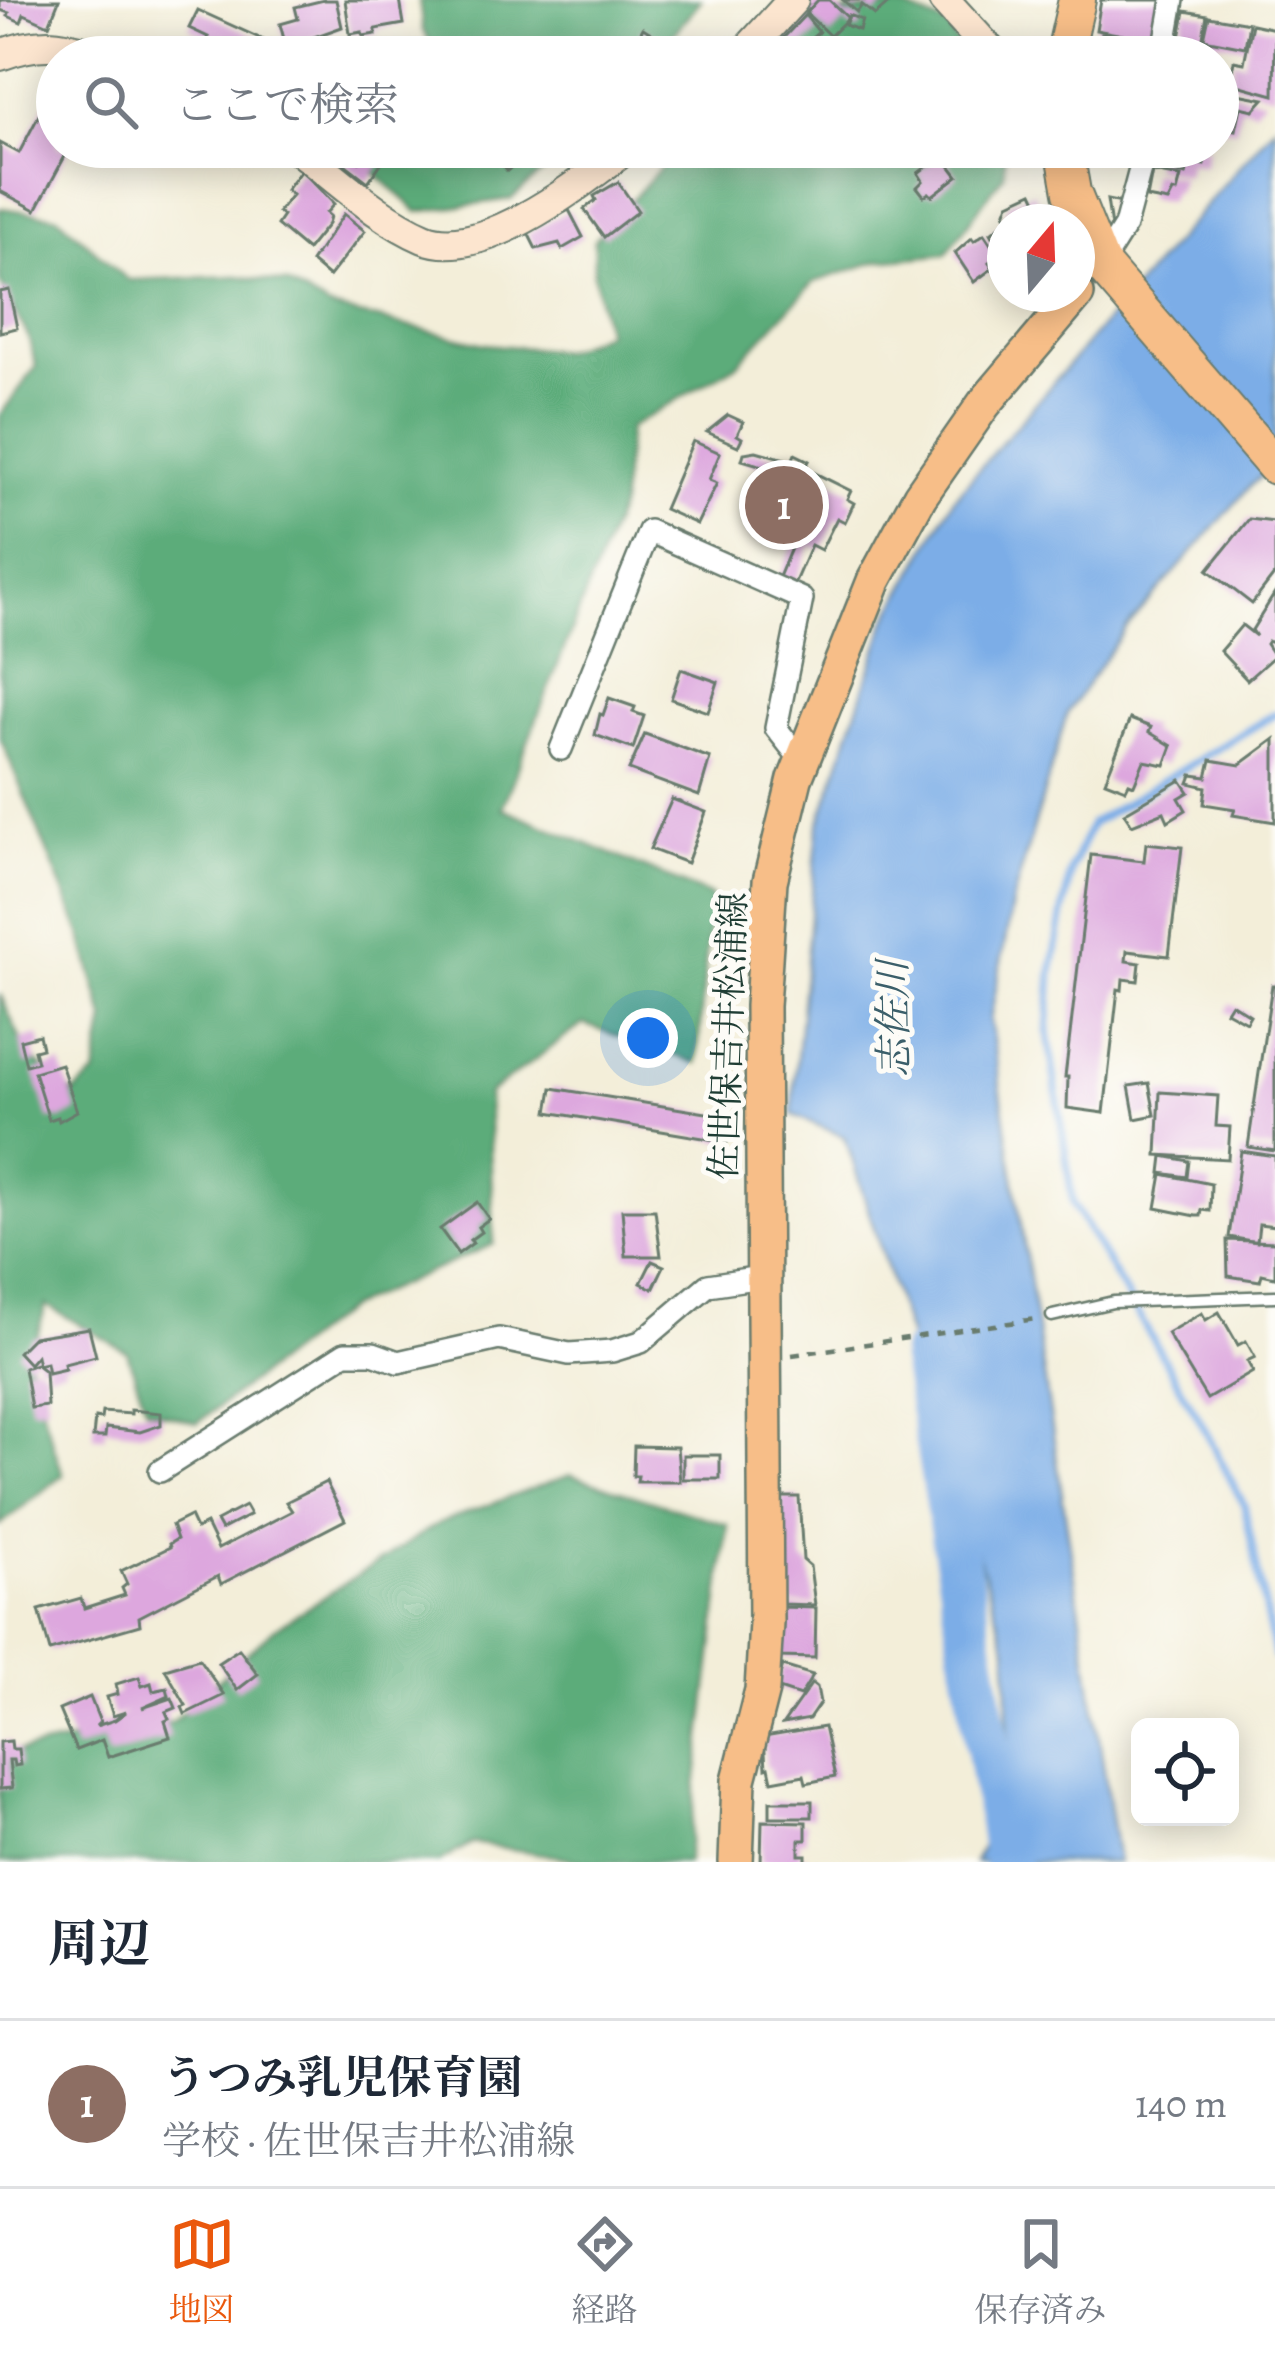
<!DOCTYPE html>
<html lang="ja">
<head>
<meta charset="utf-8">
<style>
	:root { --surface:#fff; --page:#f6f6f7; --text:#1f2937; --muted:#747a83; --line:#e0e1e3; --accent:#ea580c }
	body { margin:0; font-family:Alegreya,"Noto Serif JP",serif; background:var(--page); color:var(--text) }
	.controls { position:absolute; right:36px; bottom:36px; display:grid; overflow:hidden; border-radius:18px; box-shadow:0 6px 30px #0003 }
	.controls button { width:108px; height:108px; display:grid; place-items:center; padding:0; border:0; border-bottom:3px solid var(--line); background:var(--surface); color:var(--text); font:60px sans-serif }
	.compass { position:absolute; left:987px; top:204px; width:108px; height:108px; border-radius:50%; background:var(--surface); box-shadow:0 6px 30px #0003; rotate:19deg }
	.you { position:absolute; left:648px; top:1038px; width:42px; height:42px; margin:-30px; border:9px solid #fff; border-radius:50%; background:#1a73e8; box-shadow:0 0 0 18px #1a73e833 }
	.badge { display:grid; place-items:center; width:78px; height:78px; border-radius:50%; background:var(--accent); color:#fff; font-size:39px; font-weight:700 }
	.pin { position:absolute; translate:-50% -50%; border:6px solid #fff; box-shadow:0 3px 12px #0006 }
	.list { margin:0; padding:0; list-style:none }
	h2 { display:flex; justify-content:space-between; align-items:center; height:156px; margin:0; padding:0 48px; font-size:51px }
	h2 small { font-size:39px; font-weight:400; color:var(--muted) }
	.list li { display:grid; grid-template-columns:78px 1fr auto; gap:36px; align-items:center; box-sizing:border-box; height:168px; padding:0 48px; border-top:3px solid var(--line) }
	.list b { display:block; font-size:45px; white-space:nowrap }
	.list p { margin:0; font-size:39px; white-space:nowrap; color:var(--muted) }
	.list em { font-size:39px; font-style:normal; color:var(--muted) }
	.icon { flex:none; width:66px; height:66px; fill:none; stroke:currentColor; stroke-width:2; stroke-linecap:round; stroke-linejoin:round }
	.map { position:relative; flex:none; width:1275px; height:1862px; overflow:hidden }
	.search { position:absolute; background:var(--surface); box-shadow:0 6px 30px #0003; left:36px; right:36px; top:36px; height:132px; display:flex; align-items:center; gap:30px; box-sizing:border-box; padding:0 42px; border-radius:66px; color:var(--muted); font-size:45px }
	.sheet { height:324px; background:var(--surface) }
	nav { display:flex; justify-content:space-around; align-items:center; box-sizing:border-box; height:168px; border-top:3px solid var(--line); background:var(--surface); font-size:33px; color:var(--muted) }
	nav a { display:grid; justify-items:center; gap:6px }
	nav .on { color:var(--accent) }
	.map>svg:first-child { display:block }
</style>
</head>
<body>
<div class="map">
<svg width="1275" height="1862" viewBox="0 0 1275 1862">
	<rect width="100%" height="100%" fill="#fdfcf7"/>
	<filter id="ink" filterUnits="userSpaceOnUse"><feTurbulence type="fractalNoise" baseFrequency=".00833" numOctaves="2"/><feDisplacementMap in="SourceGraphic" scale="24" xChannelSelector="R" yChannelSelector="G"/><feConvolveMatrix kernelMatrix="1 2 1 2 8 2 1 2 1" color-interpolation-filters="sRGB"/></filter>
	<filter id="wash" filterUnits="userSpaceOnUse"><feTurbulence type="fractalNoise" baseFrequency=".004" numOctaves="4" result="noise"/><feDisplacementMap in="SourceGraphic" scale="48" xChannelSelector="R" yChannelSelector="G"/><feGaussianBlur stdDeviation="2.7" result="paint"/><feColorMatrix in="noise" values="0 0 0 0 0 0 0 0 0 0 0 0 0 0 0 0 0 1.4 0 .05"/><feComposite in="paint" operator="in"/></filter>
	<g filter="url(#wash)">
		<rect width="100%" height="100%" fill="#f3eed9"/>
		<g fill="#5bac7a" stroke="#3d7457" stroke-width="3">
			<path d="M 419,0 L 701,0 L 655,57 L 441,57 L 423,31 Z"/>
			<path d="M 903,7 L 948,26 L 964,57 L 770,57 L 812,15 Z"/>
			<path d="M 346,147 L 458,147 L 464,151 L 572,147 L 511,199 L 418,212 Z"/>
			<path d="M 680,147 L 1004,147 L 1004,174 L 946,254 L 878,261 L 814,282 L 736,365 L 629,428 L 620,506 L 502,808 L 711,896 L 697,1063 L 583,1024 L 488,1094 L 494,1244 L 349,1307 L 197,1423 L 146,1408 L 127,1352 L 46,1305 L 28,1367 L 63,1475 L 0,1525 L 0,994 L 27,1054 L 73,1094 L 95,1076 L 105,1019 L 81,934 L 0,737 L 0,415 L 36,367 L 28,336 L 0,282 L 0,208 L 57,216 L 128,280 L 238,276 L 287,284 L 330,308 L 484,344 L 563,351 L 606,332 L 594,276 L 594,240 Z"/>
			<path d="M 570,1475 L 728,1525 L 687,1862 L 594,1862 L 472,1843 L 439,1862 L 0,1862 L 0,1755 L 172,1722 L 274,1629 L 439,1523 Z"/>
		</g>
		<path fill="#7cade7" stroke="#4e758e" stroke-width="3" d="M 1275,125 L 1275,464 L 1251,485 L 1126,628 L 1067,713 L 1013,899 L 990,1020 L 1118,1862 L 974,1862 L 1009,1799 L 1007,1647 L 845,1137 L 792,1114 L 818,828 L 886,622 L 954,498 Z"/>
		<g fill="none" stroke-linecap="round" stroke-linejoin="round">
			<path stroke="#7cade7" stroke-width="8" d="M 1275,714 L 1091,824 L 1071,869 L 1052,972 L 1048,1032 L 1073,1204 L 1198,1417 L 1244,1505 L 1275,1657"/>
			<path stroke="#7cade7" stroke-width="45" d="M 923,1356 L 1007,1862"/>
		</g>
		<g id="blocks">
			<g fill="#dda7de">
				<path d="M 0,0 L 59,0 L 49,25 L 24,14 L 21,22 L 8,16 L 9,13 L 0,10 Z"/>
				<path d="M 324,0 L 336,0 L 342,27 L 286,47 L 280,24 L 298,19 L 295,7 Z"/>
				<path d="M 345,0 L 400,0 L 404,24 L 376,29 L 376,34 L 363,36 L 362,32 L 350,34 Z"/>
				<path d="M 818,0 L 829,0 L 848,18 L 830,36 L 806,13 Z"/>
				<path d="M 843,0 L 892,0 L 875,15 L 862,5 L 857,12 Z"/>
				<path d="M 1101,0 L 1164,0 L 1155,41 L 1096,30 Z"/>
				<path d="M 198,10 L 268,42 L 268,57 L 218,57 L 202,50 L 208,37 L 189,28 Z"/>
				<path d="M 1185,11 L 1207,15 L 1202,42 L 1180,38 Z"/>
				<path d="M 805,15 L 819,32 L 790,57 L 779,57 L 772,50 Z"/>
				<path d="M 849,15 L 862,20 L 859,30 L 845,25 Z"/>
				<path d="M 1209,16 L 1249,23 L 1245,47 L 1204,39 Z"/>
				<path d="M 1252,24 L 1275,29 L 1274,95 L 1230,83 L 1234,61 L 1244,63 Z"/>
				<path d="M 643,28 L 664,41 L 655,57 L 627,57 Z"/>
				<path d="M 1102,34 L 1153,45 L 1151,57 L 1097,57 Z"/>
				<path d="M 57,81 L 57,147 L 70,147 L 36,210 L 0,191 L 0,143 L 19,153 Z"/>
				<path d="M 1218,90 L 1264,99 L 1254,110 L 1241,107 L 1236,130 L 1218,127 Z"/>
				<path d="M 323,147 L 368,147 L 358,163 L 369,148 L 384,159 L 368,182 Z"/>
				<path d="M 488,147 L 540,147 L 521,165 L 518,161 L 507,171 Z"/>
				<path d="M 1158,147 L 1208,147 L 1204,165 L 1189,162 L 1186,175 L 1153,167 Z"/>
				<path d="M 942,155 L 958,176 L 932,196 L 929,193 L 924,196 L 917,187 L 923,181 L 918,173 Z"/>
				<path d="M 301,170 L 334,204 L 326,213 L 330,216 L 328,224 L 307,250 L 277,225 L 283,216 L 278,212 L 292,195 L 286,190 Z"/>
				<path d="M 1152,172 L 1181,177 L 1177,192 L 1173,192 L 1168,202 L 1147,198 Z"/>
				<path d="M 618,182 L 638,211 L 604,237 L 584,209 L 596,200 L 594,196 Z"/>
				<path d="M 1033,192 L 1043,213 L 1036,217 L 1038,222 L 1010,222 L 1005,214 L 1009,203 Z"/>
				<path d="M 1107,200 L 1122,203 L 1117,228 L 1111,227 Z"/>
				<path d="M 569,210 L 583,237 L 562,249 L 559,243 L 536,249 L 528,233 Z"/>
				<path d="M 344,214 L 365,231 L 329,277 L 311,262 Z"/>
				<path d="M 1005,222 L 1005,245 L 999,248 L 991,233 Z"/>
				<path d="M 984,234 L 998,255 L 989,262 L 993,268 L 974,282 L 955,253 L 972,238 L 974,241 Z"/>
				<path d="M 9,290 L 17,328 L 0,332 L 0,292 Z"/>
				<path d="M 728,415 L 743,422 L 737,435 L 742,438 L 738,446 L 707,432 Z"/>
				<path d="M 693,441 L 720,453 L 709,480 L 717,483 L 697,524 L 664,509 Z"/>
				<path d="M 756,451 L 792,461 L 795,454 L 809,461 L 805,468 L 851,491 L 847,499 L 854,503 L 845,522 L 837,518 L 821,550 L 811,545 L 794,584 L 779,577 L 794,541 L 784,535 L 790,524 L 754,505 L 768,477 L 764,474 L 766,467 L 742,460 L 744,453 Z"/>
				<path d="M 1249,519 L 1275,522 L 1275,574 L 1252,604 L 1208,570 Z"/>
				<path d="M 1275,593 L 1275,645 L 1268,641 L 1266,644 L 1274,656 L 1247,680 L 1220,651 L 1242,625 L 1256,636 L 1252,630 Z"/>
				<path d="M 681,669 L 718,682 L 708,712 L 671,699 Z"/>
				<path d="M 609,698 L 635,707 L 633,712 L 644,716 L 633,749 L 595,735 L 600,714 L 603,715 Z"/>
				<path d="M 1130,719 L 1151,727 L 1149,732 L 1172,746 L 1165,765 L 1144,761 L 1134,785 L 1129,783 L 1126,789 L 1105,781 Z"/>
				<path d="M 645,734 L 710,758 L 699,796 L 629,770 Z"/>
				<path d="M 1275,739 L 1275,822 L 1233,815 L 1235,809 L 1204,804 L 1206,787 L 1189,783 L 1192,775 L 1207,777 L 1211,760 L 1240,765 Z"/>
				<path d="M 1181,780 L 1189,792 L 1179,798 L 1186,810 L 1168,821 L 1164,812 L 1132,825 L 1124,813 Z"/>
				<path d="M 672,799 L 706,812 L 687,863 L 650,849 Z"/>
				<path d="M 1146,843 L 1182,847 L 1169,956 L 1127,951 L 1126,961 L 1140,963 L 1138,981 L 1123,979 L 1122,990 L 1118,989 L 1104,1113 L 1067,1108 L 1068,1077 L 1065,1077 L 1091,855 L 1144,861 Z"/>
				<path d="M 1272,985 L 1275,985 L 1275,1151 L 1248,1147 Z"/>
				<path d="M 1231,1003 L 1250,1015 L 1246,1022 L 1226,1011 Z"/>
				<path d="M 39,1035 L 42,1048 L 34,1050 L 37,1062 L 26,1065 L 20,1040 Z"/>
				<path d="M 61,1064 L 77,1111 L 59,1121 L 58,1117 L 49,1120 L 34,1072 Z"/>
				<path d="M 1149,1083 L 1155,1115 L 1135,1119 L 1129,1086 Z"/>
				<path d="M 552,1088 L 731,1117 L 727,1142 L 548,1112 Z"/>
				<path d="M 1160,1092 L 1218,1096 L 1216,1126 L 1230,1127 L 1228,1159 L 1157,1155 Z"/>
				<path d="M 1241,1151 L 1275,1156 L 1275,1226 L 1259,1224 L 1257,1242 L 1229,1237 Z"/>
				<path d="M 1163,1156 L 1189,1161 L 1187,1177 L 1161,1173 Z"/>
				<path d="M 1162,1174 L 1211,1184 L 1210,1211 L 1202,1210 L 1201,1216 L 1196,1216 L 1156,1208 Z"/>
				<path d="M 477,1202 L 489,1219 L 478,1227 L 481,1232 L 470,1240 L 473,1243 L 458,1254 L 440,1229 Z"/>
				<path d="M 622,1210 L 655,1210 L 661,1256 L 626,1256 Z"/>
				<path d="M 1227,1240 L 1275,1242 L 1275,1277 L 1262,1274 L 1260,1281 L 1228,1276 Z"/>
				<path d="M 652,1261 L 664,1266 L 653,1289 L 641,1283 Z"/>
				<path d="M 1219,1312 L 1238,1345 L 1246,1341 L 1255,1357 L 1247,1361 L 1253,1372 L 1207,1399 L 1167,1333 L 1202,1313 L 1206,1320 Z"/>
				<path d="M 89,1328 L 96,1356 L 64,1364 L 65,1369 L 48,1373 L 46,1363 L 38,1365 L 36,1356 L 29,1364 L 18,1352 L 33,1337 Z"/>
				<path d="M 36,1364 L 45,1371 L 47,1406 L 31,1408 L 24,1368 Z"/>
				<path d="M 131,1410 L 161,1413 L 161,1425 L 140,1432 L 106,1428 L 105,1437 L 93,1437 L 95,1418 L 101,1419 L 102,1412 L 131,1414 Z"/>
				<path d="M 634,1446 L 677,1447 L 680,1482 L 637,1482 L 638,1476 L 633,1476 Z"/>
				<rect x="683" y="1455" width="37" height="24"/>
				<path d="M 326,1482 L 345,1520 L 221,1584 L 218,1576 L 139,1617 L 140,1625 L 50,1651 L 39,1610 L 81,1598 L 84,1608 L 125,1595 L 122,1588 L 127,1584 L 121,1571 L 170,1547 L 169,1544 L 177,1539 L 172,1525 L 190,1516 L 196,1529 L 206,1524 L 218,1549 L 292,1511 L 286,1502 Z"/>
				<path d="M 782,1497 L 799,1497 L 803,1560 L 810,1566 L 815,1605 L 781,1604 Z"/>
				<path d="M 245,1506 L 250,1515 L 221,1530 L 216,1521 Z"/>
				<path d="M 781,1607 L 816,1608 L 815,1658 L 780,1657 Z"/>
				<path d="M 239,1649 L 258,1674 L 237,1690 L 218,1663 Z"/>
				<path d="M 199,1659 L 224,1695 L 185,1714 L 182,1707 L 186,1705 L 165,1669 Z"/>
				<path d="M 783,1666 L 813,1675 L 800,1696 L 776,1688 Z"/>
				<path d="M 139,1677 L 142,1686 L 151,1683 L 153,1691 L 167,1688 L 169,1696 L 142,1708 L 172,1698 L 176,1708 L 166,1712 L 169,1719 L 165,1721 L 170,1737 L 108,1757 L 102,1740 L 76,1750 L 59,1710 L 90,1697 L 100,1722 L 96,1726 L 115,1720 L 126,1712 L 113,1716 L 107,1697 L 118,1694 L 116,1684 Z"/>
				<path d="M 812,1683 L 817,1687 L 820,1703 L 809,1719 L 783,1724 Z"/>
				<path d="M 824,1727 L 835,1777 L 806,1783 L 804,1775 L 772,1781 L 769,1767 L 766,1768 L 764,1737 Z"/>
				<path d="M 11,1741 L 12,1749 L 18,1749 L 20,1765 L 14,1766 L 13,1760 L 9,1760 L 12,1788 L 0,1789 L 0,1742 Z"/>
				<rect x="770" y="1801" width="42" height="16"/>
				<path d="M 762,1821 L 806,1822 L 806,1840 L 799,1840 L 799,1855 L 806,1855 L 806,1862 L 761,1862 Z"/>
			</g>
		</g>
	</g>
	<g filter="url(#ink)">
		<use href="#blocks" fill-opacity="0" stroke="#697b6e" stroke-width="3"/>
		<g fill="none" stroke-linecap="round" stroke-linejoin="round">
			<defs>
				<path id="service" d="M 1052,1316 L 1113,1302 L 1275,1296"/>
				<g id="minor">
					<path d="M 1163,57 L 1173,0"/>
					<path d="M 1101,264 L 1125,226 L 1146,147"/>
					<path d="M 561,749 L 649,531 L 802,599 L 776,728 L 802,761"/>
					<path d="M 160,1471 L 345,1353 L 373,1353 L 398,1362 L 499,1339 L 569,1354 L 612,1351 L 641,1342 L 708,1285 L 761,1277"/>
				</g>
				<g id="secondary">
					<path d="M 944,0 L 996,57"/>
					<path d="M 0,55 C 43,39 61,44 104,57"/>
					<path d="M 741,57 L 793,0"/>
					<path d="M 295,147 C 336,177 377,218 424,238 C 483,262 583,181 628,147"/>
				</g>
				<path id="primary" d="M 736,1862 L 739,1780 L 762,1690 L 766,1623 L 762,1006 L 770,881 L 795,779 L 874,581 L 920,496 L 984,404 L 1077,294"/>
				<g id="trunk">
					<path d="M 1064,57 L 1077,0"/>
					<path d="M 1064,147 L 1072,192 L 1101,264 L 1275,466"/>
				</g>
			</defs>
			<use href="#service" stroke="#697b6e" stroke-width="15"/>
			<use href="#minor" stroke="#697b6e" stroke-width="26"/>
			<use href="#secondary" stroke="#697b6e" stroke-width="34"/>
			<use href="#primary" stroke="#697b6e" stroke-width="38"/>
			<use href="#trunk" stroke="#697b6e" stroke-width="40"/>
			<path stroke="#697b6e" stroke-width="4.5" stroke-dasharray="9 9" stroke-linecap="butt" d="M 792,1355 L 1036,1319"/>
			<use href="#service" stroke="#fff" stroke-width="10"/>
			<use href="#minor" stroke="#fff" stroke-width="21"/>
			<use href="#secondary" stroke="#fce5cf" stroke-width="30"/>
			<use href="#primary" stroke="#f7be88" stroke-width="33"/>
			<use href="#trunk" stroke="#f7be88" stroke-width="36"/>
		</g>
	</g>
	<g text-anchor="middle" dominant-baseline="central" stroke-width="10" stroke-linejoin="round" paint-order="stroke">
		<g font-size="36" fill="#1f3d34" stroke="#fdfcf7">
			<text transform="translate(728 1036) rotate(-88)">佐世保吉井松浦線</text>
		</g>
		<g font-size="39" font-style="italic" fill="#3b5f6a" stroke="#fdfcf7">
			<text transform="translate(893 1019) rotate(-91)">志佐川</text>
		</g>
	</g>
</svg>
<div class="controls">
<button><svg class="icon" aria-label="locate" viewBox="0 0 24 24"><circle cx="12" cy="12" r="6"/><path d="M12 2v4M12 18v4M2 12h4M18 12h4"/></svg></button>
</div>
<svg class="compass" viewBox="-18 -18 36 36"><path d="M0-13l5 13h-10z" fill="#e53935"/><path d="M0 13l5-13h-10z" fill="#747a83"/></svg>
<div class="you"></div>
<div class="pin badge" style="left:784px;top:505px;background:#8d6e63">1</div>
<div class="search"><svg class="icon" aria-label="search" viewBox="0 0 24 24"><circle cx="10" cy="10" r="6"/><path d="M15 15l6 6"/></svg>ここで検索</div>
</div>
<section class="sheet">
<h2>周辺<small></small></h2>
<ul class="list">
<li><span class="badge" style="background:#8d6e63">1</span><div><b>うつみ乳児保育園</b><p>学校 · 佐世保吉井松浦線</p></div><em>140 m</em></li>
</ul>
</section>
<nav>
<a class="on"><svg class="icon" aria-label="map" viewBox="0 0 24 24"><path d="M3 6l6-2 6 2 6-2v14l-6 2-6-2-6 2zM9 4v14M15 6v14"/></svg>地図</a>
<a><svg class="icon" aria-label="directions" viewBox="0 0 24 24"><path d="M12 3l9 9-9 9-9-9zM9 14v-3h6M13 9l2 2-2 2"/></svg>経路</a>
<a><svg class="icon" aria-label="saved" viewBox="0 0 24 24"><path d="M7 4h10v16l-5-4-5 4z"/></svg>保存済み</a>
</nav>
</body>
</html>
